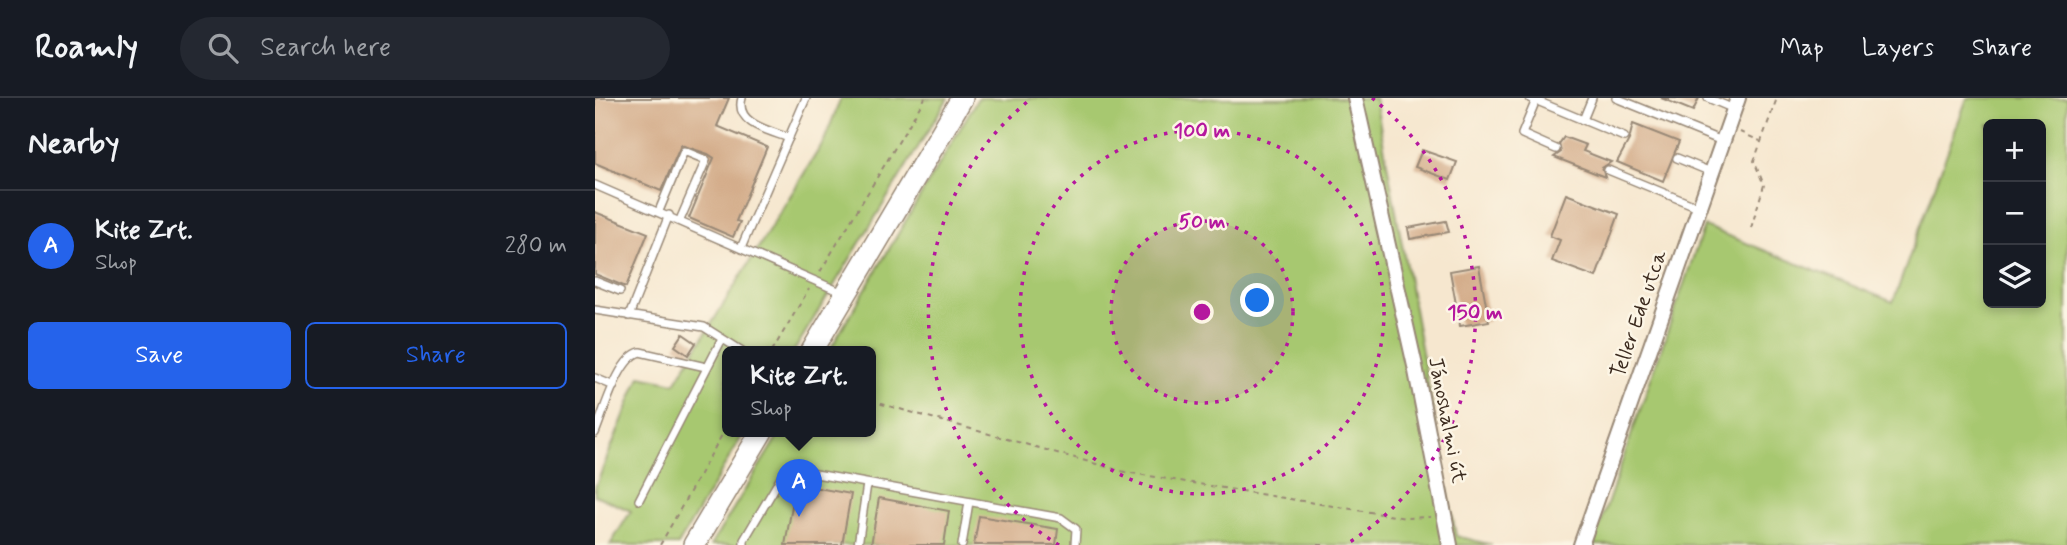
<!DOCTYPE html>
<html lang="en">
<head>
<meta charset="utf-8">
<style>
	:root { --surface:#171b24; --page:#242831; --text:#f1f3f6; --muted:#9ea1a6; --line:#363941; --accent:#2563eb }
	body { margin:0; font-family:Mynerve,sans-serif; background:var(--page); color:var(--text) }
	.controls { position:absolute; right:21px; top:21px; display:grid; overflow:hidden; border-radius:10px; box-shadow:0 4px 10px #0003 }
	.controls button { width:63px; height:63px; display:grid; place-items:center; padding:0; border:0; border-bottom:2px solid var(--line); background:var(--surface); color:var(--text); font:35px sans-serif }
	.you { position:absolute; left:663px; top:203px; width:24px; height:24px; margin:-18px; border:5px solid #fff; border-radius:50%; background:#1a73e8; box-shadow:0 0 0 10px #1a73e833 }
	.badge { display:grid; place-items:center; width:46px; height:46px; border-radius:50%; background:var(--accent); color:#fff; font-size:23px; font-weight:700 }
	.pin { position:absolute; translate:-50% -58px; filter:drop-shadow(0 2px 4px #0008) }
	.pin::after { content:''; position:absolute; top:37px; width:24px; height:21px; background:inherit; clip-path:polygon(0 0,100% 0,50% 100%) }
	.popup { position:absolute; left:127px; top:248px; width:154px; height:91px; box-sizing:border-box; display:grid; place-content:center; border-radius:10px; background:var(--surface); filter:drop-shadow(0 2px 5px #0005); font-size:23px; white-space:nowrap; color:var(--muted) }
	.popup b { font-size:26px; color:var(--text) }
	.popup::after { content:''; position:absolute; left:50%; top:100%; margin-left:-14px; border:14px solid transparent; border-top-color:var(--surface) }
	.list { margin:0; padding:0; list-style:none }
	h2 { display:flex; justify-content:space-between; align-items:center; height:91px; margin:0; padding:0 28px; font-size:30px }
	h2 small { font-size:23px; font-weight:400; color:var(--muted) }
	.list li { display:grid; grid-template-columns:46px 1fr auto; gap:21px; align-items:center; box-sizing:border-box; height:112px; padding:0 28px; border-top:2px solid var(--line) }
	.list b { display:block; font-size:26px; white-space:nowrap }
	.list p { margin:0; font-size:23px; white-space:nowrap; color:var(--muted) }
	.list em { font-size:23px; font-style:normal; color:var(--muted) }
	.actions { display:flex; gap:14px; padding:21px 28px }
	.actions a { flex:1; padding:16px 0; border:2px solid var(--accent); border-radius:10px; text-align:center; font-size:24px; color:var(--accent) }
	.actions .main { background:var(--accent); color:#fff }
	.icon { flex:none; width:38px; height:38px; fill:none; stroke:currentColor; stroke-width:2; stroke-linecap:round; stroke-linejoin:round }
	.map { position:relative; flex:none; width:1472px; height:447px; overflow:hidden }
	header { display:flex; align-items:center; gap:42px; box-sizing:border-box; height:98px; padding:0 35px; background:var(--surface); border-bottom:2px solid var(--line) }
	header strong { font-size:33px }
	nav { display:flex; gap:38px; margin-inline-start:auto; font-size:24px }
	.search { width:490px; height:63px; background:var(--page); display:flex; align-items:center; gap:18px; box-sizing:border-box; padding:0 24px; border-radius:38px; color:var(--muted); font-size:26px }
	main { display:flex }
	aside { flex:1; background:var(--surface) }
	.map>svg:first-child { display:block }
</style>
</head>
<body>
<header>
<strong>Roamly</strong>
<div class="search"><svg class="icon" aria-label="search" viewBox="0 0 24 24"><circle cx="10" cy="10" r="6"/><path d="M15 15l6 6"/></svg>Search here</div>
<nav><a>Map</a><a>Layers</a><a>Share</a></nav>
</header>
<main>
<aside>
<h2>Nearby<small></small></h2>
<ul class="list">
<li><span class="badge">A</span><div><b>Kite Zrt.</b><p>Shop</p></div><em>280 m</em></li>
</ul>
<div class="actions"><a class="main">Save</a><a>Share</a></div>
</aside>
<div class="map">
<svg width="1472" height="447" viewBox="0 0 1472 447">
	<rect width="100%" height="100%" fill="#fcf5e5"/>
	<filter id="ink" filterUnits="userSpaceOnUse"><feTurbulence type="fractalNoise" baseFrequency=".0143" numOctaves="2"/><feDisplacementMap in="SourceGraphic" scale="14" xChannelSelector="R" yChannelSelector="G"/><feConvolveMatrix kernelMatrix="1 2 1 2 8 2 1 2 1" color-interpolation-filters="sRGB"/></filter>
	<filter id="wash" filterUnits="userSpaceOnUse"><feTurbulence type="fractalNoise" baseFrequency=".00686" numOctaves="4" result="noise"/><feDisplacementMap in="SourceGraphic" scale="28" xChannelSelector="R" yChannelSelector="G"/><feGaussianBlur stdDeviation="1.57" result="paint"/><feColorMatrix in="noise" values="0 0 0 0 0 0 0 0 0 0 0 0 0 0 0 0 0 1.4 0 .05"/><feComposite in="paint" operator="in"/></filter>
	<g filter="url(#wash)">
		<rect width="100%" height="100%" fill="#f6e7cf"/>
		<g fill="#a7c870" stroke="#717947" stroke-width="2" fill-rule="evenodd">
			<path d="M 246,0 L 353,0 L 199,253 L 132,253 L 132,333 L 150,333 L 83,447 L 15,447 L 36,413 L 0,397 L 0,390 L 45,278 L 80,285 L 229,43 Z"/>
			<path d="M 383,0 L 780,0 L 861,438 L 897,447 L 116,447 L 186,333 L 276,333 L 276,253 L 234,253 Z"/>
			<path d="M 1372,0 L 1472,0 L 1472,447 L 998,447 L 1109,128 L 1298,204 ZM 1446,26 L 1446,205 L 1393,205 L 1393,26 Z"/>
		</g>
		<g id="blocks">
			<g fill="#d4ad8b">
				<path d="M 0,0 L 134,0 L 122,28 L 172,49 L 141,123 L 145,124 L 138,139 L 94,120 L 119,60 L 113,56 L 86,47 L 66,93 L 0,65 Z"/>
				<path d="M 1066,0 L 1104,0 L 1098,13 Z"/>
				<path d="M 1038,26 L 1084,44 L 1068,83 L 1022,64 L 1034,42 Z"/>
				<path d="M 969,39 L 991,47 L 988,53 L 1016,64 L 1007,70 L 1010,79 L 959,59 L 966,54 L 964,46 Z"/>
				<path d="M 827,52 L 862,64 L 855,82 L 820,69 Z"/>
				<path d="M 971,96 L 1024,116 L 1001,179 L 957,163 L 965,142 L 955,138 Z"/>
				<path d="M 0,114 L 53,135 L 31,189 L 0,176 Z"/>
				<path d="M 851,123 L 854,134 L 815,141 L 813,130 Z"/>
				<path d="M 884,168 L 894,223 L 865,228 L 855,173 Z"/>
				<path d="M 88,236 L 101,245 L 93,257 L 80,248 Z"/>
				<path d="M 201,386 L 256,396 L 247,447 L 190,447 Z"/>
				<path d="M 284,400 L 354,413 L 349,447 L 276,447 Z"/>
				<path d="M 384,418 L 463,431 L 461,447 L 379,447 Z"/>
			</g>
		</g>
	</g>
	<g filter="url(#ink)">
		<use href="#blocks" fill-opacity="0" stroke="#988876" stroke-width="2"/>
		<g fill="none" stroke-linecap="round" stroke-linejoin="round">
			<defs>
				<g id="service">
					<path d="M 147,0 C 139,26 176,33 194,40"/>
					<path d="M 935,0 L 1029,39"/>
					<path d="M 1021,0 L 1127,43"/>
					<path d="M 1113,0 L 1139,11"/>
					<path d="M 941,2 L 927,36 L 961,51"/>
					<path d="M 988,22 L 997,0"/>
					<path d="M 1082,60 L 1116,74"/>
					<path d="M 1013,72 L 1103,109"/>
					<path d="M 0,87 L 248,195"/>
					<path d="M 64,113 L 89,53 L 111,62 L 85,122"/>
					<path d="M 146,150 L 211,0"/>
					<path d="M 0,183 L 25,193"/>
					<path d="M 0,212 L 109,229 L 147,253"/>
					<path d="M 34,218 L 74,117"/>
					<path d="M 0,280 L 19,288"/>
					<path d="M 0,335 C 9,314 23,260 45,254 L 111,269"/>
					<path d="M 44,402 L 127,241"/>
					<path d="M 149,447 L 149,442 L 185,381 L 192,375 L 204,373 L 466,420 L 481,431 L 480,447"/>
					<path d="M 263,447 L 272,386"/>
					<path d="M 367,447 L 374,404"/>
				</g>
				<g id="minor">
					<path d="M 760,0 L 820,268 L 855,447"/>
					<path d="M 986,447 L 1143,0"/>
				</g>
				<g id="primary">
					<path d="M 217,253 L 367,0"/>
					<path d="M 99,447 L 167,333"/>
				</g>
			</defs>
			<use href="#service" stroke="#988876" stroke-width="10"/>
			<use href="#minor" stroke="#988876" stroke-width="18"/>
			<use href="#primary" stroke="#988876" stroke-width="24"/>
			<g stroke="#988876" stroke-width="2" stroke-dasharray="5 5" stroke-linecap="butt">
				<path d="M 1145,34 L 1165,43"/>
				<path d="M 1156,130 L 1169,87 L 1159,63 L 1182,0"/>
				<path d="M 225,174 L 330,0"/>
				<path d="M 177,253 L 214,191"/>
				<path d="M 276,303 L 530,374 L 811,420 L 835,419"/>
				<path d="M 65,447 L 132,328"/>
				<path d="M 723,447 L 729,447"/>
			</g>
			<use href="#service" stroke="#fff" stroke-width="7"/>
			<use href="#minor" stroke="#fff" stroke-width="14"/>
			<use href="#primary" stroke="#fff" stroke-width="21"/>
		</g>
	</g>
	<circle cx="607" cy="214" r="91" fill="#b5179e" fill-opacity=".12"/>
	<g fill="none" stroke="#b5179e" stroke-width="3.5" stroke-dasharray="3.5 7">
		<circle cx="607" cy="214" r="91"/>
		<circle cx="607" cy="214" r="182"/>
		<path d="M464 447A273 273 0 0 1 437 0M777 0A273 273 0 0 1 750 447"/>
	</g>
	<g text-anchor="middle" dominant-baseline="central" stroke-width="5" stroke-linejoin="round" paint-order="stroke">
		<g font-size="21" fill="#3b2a1e" stroke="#fcf5e5">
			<text transform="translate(1044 216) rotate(-71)">Teller Ede utca</text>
			<text transform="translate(852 322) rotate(79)">Jánoshalmi út</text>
		</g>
	</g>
	<circle cx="607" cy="214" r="10" fill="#b5179e" stroke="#fcf5e5" stroke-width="3.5"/>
	<g font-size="21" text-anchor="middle" font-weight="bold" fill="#b5179e" stroke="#fcf5e5" stroke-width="5" stroke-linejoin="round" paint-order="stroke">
		<text x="607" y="39">100 m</text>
		<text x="607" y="130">50 m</text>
		<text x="880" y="221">150 m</text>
	</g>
</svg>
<div class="controls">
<button>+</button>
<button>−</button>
<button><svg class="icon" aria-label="layers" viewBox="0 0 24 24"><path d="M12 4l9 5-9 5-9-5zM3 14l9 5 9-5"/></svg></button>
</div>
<div class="you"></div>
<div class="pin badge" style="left:204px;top:419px">A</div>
<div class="popup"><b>Kite Zrt.</b>Shop</div>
</div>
</main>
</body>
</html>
